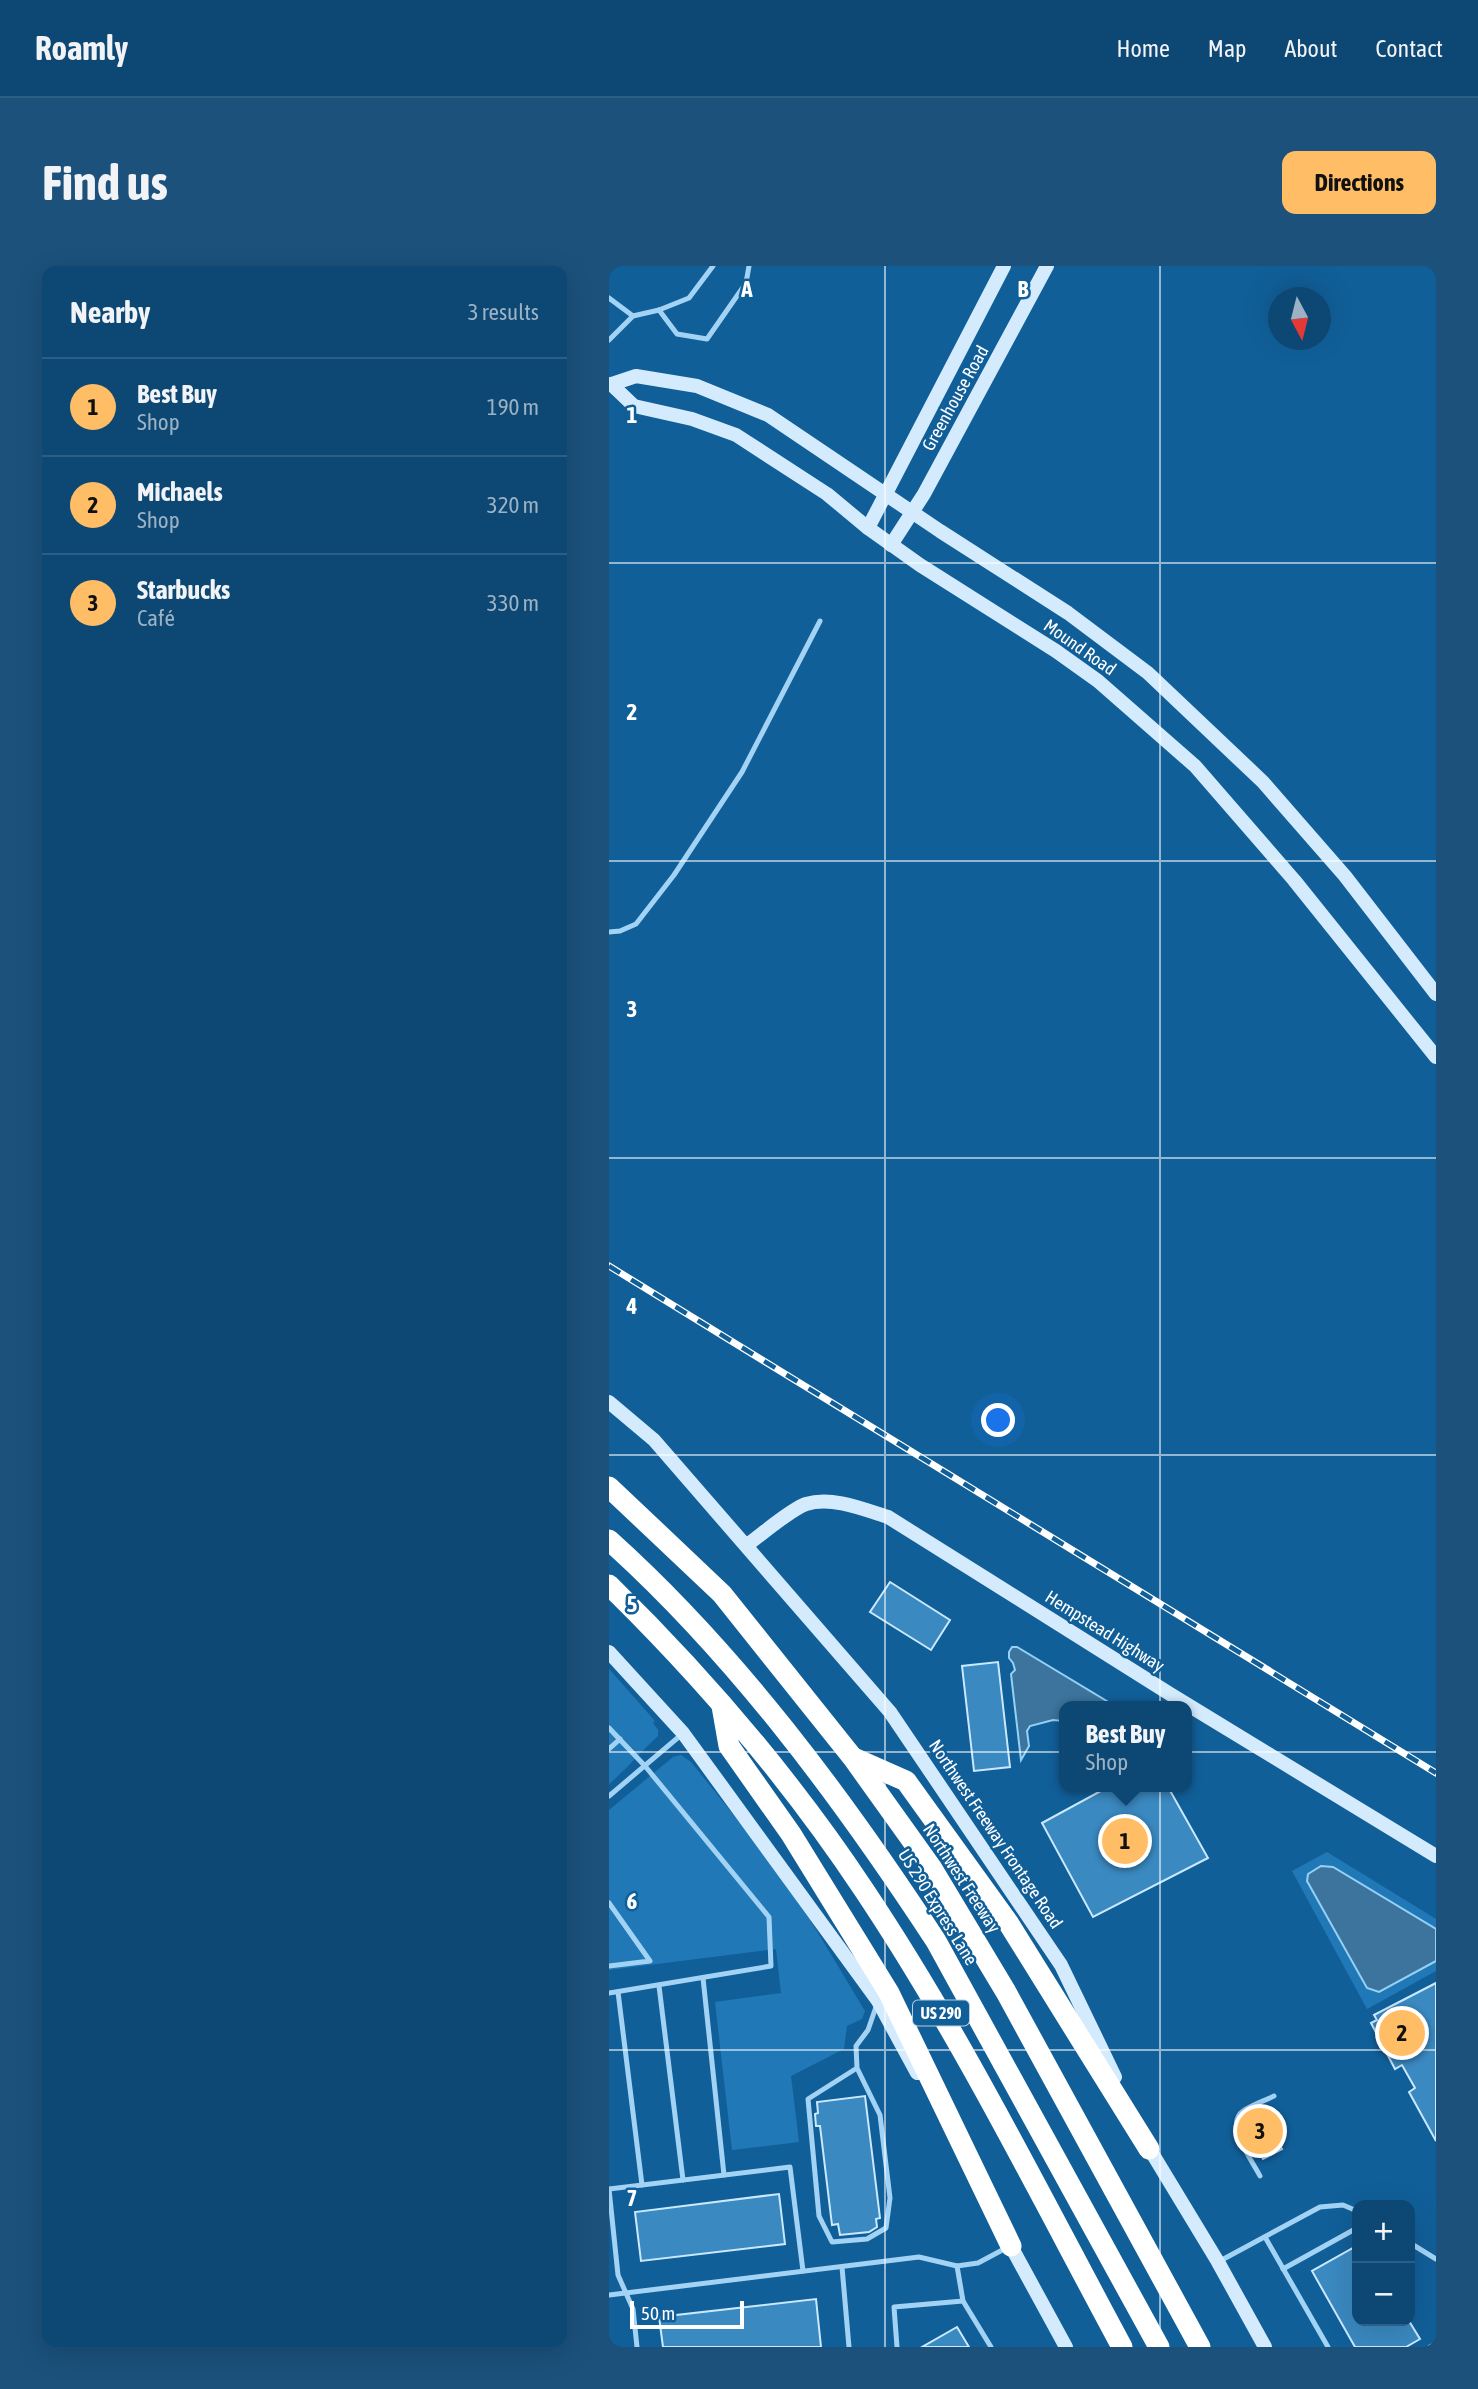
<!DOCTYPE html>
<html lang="en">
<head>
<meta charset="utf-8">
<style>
	:root { --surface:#0d4773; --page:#1b517b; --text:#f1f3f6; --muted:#9ab2c4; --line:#2d5f85; --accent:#ffbd66 }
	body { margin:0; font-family:"Asap Condensed",sans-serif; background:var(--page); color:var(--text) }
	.controls { position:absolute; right:21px; bottom:21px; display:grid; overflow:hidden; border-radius:14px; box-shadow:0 7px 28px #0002 }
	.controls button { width:63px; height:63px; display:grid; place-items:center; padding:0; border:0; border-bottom:2px solid var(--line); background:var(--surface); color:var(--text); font:35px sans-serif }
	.compass { position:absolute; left:659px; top:21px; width:63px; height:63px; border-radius:50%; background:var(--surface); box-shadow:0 7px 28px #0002; rotate:173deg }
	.scale { position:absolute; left:21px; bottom:18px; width:114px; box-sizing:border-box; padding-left:7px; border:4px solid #fff; border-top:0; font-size:19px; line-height:24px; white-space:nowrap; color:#fff; -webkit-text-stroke:5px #115f99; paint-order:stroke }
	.you { position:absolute; left:390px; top:1155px; width:24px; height:24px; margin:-18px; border:5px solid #fff; border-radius:50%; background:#1a73e8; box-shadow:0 0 0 10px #1a73e833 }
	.badge { display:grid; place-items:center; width:46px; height:46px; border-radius:50%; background:var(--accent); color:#111; font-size:23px; font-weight:700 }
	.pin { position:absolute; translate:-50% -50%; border:4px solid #fff; box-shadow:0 2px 7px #0006 }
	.popup { position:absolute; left:450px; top:1435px; width:133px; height:91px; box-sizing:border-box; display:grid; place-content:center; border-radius:14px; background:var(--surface); filter:drop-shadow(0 2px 5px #0005); font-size:23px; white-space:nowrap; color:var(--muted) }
	.popup b { font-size:26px; color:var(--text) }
	.popup::after { content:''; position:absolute; left:50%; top:100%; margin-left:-14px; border:14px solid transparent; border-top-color:var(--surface) }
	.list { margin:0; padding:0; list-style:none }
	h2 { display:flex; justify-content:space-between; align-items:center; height:91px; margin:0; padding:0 28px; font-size:30px }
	h2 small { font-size:23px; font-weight:400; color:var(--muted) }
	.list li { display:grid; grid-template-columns:46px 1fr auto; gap:21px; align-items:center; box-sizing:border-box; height:98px; padding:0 28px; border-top:2px solid var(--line) }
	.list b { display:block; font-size:26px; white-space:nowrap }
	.list p { margin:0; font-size:23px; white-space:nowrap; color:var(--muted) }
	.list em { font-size:23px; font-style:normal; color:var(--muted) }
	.map { position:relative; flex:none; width:827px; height:2081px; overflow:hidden; border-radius:14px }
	header { display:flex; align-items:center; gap:42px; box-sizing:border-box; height:98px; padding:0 35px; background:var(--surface); border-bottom:2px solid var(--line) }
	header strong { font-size:33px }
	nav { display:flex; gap:38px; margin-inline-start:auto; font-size:24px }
	.intro { display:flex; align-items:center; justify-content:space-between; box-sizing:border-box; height:168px; padding:0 42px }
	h1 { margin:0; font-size:49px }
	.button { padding:18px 32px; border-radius:14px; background:var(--accent); color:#111; font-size:24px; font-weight:700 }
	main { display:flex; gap:42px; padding:0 42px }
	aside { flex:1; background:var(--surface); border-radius:14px; box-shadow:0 7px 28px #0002 }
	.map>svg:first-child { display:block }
</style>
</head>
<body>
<header>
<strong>Roamly</strong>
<nav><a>Home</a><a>Map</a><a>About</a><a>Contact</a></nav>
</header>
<div class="intro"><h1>Find us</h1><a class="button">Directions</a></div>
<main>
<aside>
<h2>Nearby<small>3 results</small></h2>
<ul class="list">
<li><span class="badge">1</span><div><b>Best Buy</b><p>Shop</p></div><em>190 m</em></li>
<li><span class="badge">2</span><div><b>Michaels</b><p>Shop</p></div><em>320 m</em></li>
<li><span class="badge">3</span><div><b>Starbucks</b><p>Café</p></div><em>330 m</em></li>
</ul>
</aside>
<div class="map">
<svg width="827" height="2081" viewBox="0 0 827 2081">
	<rect width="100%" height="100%" fill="#115f99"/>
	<g fill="#2079b6">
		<path d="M 0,1403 L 46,1455 L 44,1457 L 49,1464 L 49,1470 C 32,1485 18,1503 0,1518 Z"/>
		<path d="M 72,1489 L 82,1496 L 144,1573 L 200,1652 L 256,1745 L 253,1753 L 238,1760 L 235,1783 L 182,1810 L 190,1876 L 123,1884 L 106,1736 L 172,1727 L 167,1683 L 0,1704 L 0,1544 L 64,1491 Z"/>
		<path d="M 718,1586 L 827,1653 L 827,1705 L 758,1743 L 683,1605 Z"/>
	</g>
	<g fill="#3c749d" stroke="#95d0f7" stroke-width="2">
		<path d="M 403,1381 L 408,1381 L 506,1440 L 455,1440 L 455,1455 L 444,1454 L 421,1460 L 418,1465 L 420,1480 L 412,1494 L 402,1408 L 406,1404 L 404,1397 L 400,1392 L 400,1386 Z"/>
		<path d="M 712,1600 L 724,1601 L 827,1663 L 827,1695 L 770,1726 L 758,1722 L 698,1615 L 699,1608 Z"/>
	</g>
	<g fill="#3a89c1" stroke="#cbe9fe" stroke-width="2">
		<path d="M 281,1316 L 341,1354 L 322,1384 L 261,1346 Z"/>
		<path d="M 389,1396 L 401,1501 L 365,1505 L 353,1400 Z"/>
		<path d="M 499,1521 L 559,1521 L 599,1592 L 484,1651 L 433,1557 Z"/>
		<path d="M 827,1717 L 827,1875 L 800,1826 L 806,1822 L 793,1799 L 786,1803 L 762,1757 L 768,1754 L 765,1749 Z"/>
		<path d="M 256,1830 L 271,1952 L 267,1953 L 268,1961 L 260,1966 L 231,1969 L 229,1958 L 223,1959 L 211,1860 L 207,1860 L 206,1848 L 209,1847 L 208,1836 Z"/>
		<path d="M 652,1845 L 673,1883 L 654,1893 L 633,1856 Z"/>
		<path d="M 170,1928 L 176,1978 L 32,1995 L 26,1946 Z"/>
		<path d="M 744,1982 L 748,1990 L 748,2055 L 800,2055 L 811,2073 L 797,2081 L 746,2081 L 703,2005 Z"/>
		<path d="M 207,2033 L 212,2081 L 54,2081 L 50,2051 Z"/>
		<path d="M 348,2061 L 360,2081 L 313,2081 Z"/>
	</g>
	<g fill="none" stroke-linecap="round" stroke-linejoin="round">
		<g stroke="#a3d3f4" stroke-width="5">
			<path d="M 0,32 L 24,50"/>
			<path d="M 50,44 L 68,68 L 98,73 L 137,17 L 140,0"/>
			<path d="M 0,74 L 24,50 L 50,44 L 80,32 L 104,0"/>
			<path d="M 0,666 L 11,665 L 27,658 L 65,609 L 133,506 L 211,355"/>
			<path d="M 0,1462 L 36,1500 L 160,1651 L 162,1700 L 0,1727"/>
			<path d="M 0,1483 L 11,1473"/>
			<path d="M 0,1530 L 72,1469"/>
			<path d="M 0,1637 L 41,1695 L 0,1700"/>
			<path d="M 94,1712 L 115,1909"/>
			<path d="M 50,1720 L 74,1914"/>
			<path d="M 9,1726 L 33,1919"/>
			<path d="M 248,1802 L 199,1833 L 210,1950 L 223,1976 L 258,1973 L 277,1962 L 281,1932 L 271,1849 L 248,1802 L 247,1780 L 259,1764 L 268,1738"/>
			<path d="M 651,1910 C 643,1894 615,1858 634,1845 C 643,1839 655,1835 665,1830"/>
			<path d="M 0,1923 L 181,1901 L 194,2005"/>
			<path d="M 0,1923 L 9,2009 L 24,2043 L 28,2081"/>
			<path d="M 656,1971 L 719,2081"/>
			<path d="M 801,1977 L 827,1993"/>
			<path d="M 609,1996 L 711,1941 L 734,1939 L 748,1945"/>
			<path d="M 348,2000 L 354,2035 L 382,2081"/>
			<path d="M 233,2001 L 240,2081"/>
			<path d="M 674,2003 L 748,1962"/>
			<path d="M 0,2029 L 310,1991 L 348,2000 L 369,1997 L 399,1981"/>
			<path d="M 288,2081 L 285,2041 L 354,2035"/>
			<path d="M 821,2081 L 827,2078"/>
		</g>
		<g stroke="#d3ebfd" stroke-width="14">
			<path d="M 2,118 L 25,140 L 83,153 L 127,169 L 218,228 L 259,262 L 311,299 L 447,385 L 489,415 L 586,500 L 685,614 L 827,791"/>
			<path d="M 0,119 L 27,110 L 88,120 L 159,149 L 331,265 L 459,347 L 539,407 L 654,516 L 736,610 L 827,728"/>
			<path d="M 259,262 L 395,0"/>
			<path d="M 282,279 L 315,228 L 438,0"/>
			<path d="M 0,1136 L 45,1174 L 281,1446 L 452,1699 L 506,1811"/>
			<path d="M 138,1279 C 152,1269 182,1243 197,1238 C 223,1230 254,1243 279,1251 L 561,1428 L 827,1590"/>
			<path d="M 0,1386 L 74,1467 L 269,1735 L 308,1807"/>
			<path d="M 537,1877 L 609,1996 L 656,2081"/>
			<path d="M 398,1973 L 457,2081"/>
		</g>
		<g stroke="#fff" stroke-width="21">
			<path d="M 0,1221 L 113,1328 L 244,1492 L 322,1601 L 397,1726 L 591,2081"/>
			<path d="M 0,1274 C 127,1388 234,1533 327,1675 L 550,2081"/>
			<path d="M 0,1319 C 95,1412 182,1514 255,1624 C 352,1769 430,1927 513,2081"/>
			<path d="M 113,1440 L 120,1480 L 182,1568 L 280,1727 L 402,1980"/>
			<path d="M 245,1492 L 297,1515 L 400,1658 L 540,1883"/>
		</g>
		<defs>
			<path id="rail" d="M 0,1000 L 827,1507"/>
		</defs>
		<use href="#rail" stroke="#fff" stroke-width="7"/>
		<use href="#rail" stroke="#115f99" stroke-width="4.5" stroke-dasharray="13" stroke-linecap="butt"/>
	</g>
	<path fill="none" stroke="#fff" stroke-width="2" stroke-opacity="0.55" d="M 276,0 L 276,2081M 551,0 L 551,2081M 0,297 L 827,297M 0,595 L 827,595M 0,892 L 827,892M 0,1189 L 827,1189M 0,1486 L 827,1486M 0,1784 L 827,1784"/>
	<g text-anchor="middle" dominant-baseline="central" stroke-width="5" stroke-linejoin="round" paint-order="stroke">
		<rect fill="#115f99" stroke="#b8cfe0" stroke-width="2" x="304" y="1734.5" width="56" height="25" rx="5"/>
		<g font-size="16" font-weight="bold" fill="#fff">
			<text x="332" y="1747">US 290</text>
		</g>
		<g font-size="18" fill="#fff" stroke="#115f99">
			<text transform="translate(346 132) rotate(-61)">Greenhouse Road</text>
			<text transform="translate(471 381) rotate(35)">Mound Road</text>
			<text transform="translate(496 1365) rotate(32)">Hempstead Highway</text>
			<text transform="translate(387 1568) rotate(56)">Northwest Freeway Frontage Road</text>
			<text transform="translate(353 1612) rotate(57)">Northwest Freeway</text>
			<text transform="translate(329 1641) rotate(58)">US 290 Express Lane</text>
		</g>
	</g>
	<g font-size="23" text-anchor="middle" font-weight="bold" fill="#fff" stroke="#115f99" stroke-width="5" stroke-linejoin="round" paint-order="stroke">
		<text x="138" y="31">A</text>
		<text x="414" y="31">B</text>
		<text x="23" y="157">1</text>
		<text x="23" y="454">2</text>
		<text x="23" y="751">3</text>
		<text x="23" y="1048">4</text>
		<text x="23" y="1346">5</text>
		<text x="23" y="1643">6</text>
		<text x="23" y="1940">7</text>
	</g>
</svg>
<div class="controls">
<button>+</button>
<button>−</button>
</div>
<svg class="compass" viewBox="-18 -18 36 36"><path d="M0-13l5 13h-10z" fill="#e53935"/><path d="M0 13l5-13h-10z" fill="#9ab2c4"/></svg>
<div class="scale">50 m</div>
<div class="you"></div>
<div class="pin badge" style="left:516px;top:1575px">1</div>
<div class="popup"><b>Best Buy</b>Shop</div>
<div class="pin badge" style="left:793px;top:1767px">2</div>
<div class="pin badge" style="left:651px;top:1865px">3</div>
</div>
</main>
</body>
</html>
